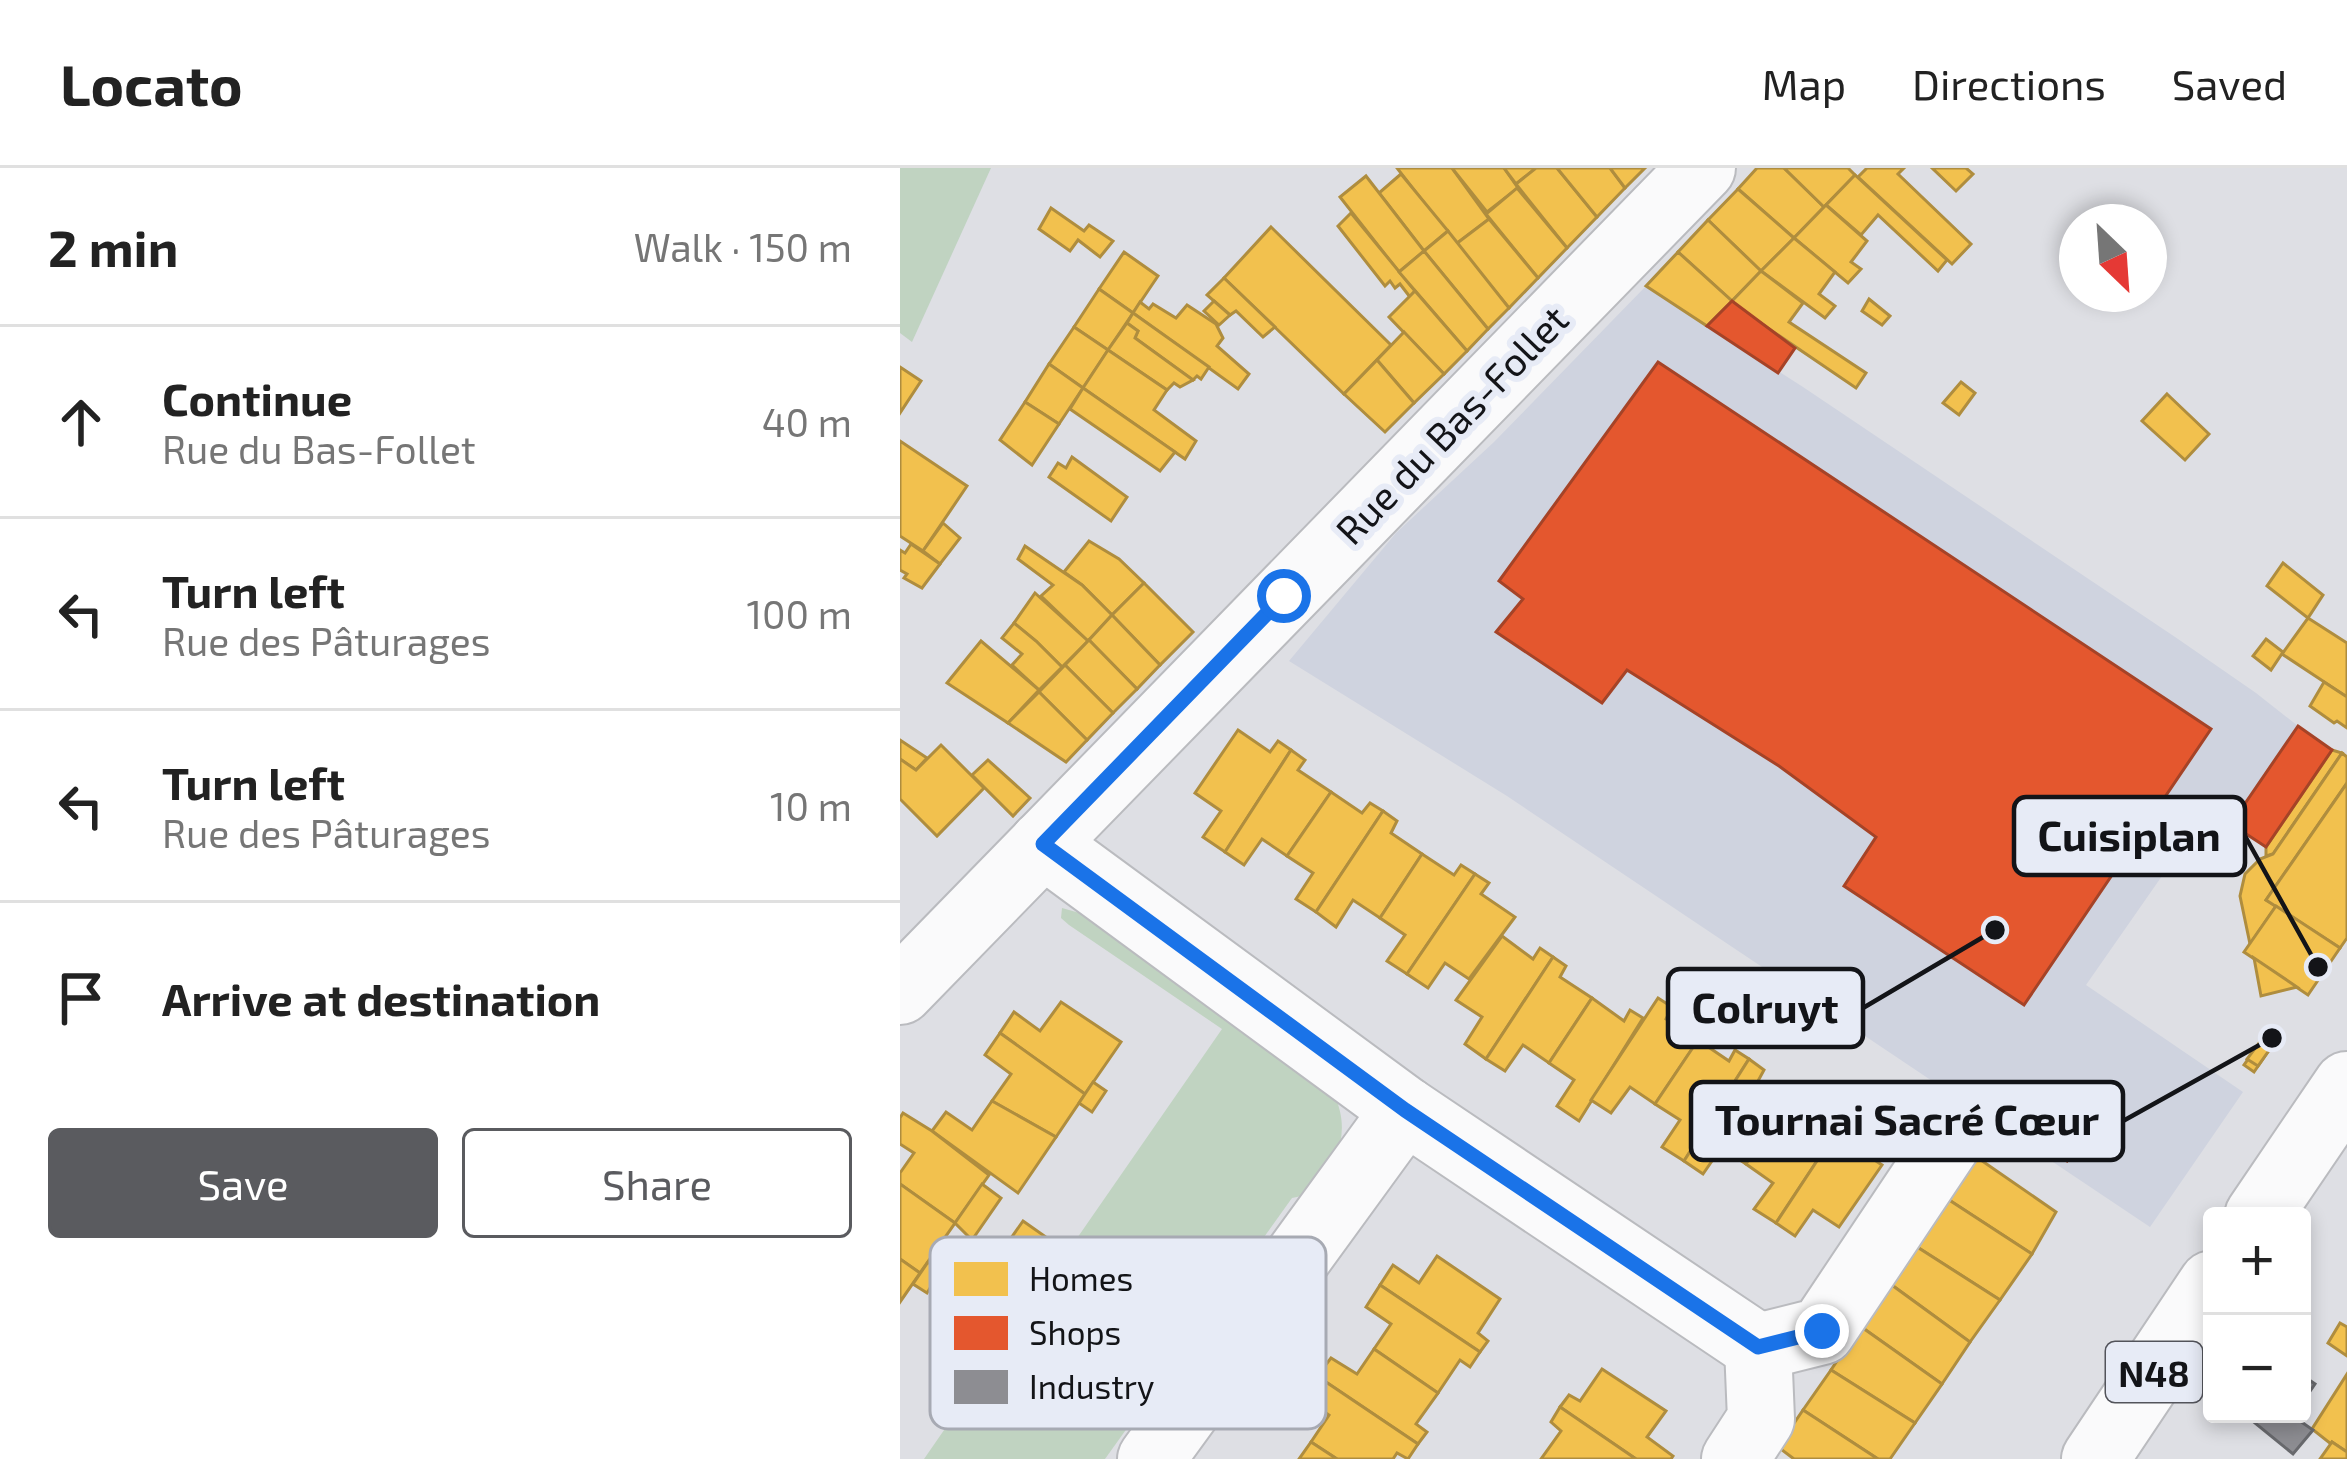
<!DOCTYPE html>
<html lang="en">
<head>
<meta charset="utf-8">
<style>
	:root { --surface:#fff; --page:#f2f2f2; --text:#222; --muted:#767676; --line:#e0e0e0; --accent:#5a5b5f }
	body { margin:0; font-family:"Exo 2",sans-serif; background:var(--page); color:var(--text) }
	.controls { position:absolute; right:36px; bottom:36px; display:grid; overflow:hidden; border-radius:12px; box-shadow:0 6px 18px #0003 }
	.controls button { width:108px; height:108px; display:grid; place-items:center; padding:0; border:0; border-bottom:3px solid var(--line); background:var(--surface); color:var(--text); font:60px sans-serif }
	.compass { position:absolute; left:1159px; top:36px; width:108px; height:108px; border-radius:50%; background:var(--surface); box-shadow:0 6px 18px #0003; rotate:155deg }
	.stop { position:absolute; width:36px; height:36px; margin:-27px; border:9px solid #1a73e8; border-radius:50%; background:#fff }
	.stop.end { background:#1a73e8; border-color:#fff; box-shadow:0 3px 12px #0008 }
	.list { margin:0; padding:0; list-style:none }
	h2 { display:flex; justify-content:space-between; align-items:center; height:156px; margin:0; padding:0 48px; font-size:51px }
	h2 small { font-size:39px; font-weight:400; color:var(--muted) }
	.list li { display:grid; grid-template-columns:78px 1fr auto; gap:36px; align-items:center; box-sizing:border-box; height:192px; padding:0 48px; border-top:3px solid var(--line) }
	.list b { display:block; font-size:45px; white-space:nowrap }
	.list p { margin:0; font-size:39px; white-space:nowrap; color:var(--muted) }
	.list em { font-size:39px; font-style:normal; color:var(--muted) }
	.actions { display:flex; gap:24px; padding:36px 48px }
	.actions a { flex:1; padding:27px 0; border:3px solid var(--accent); border-radius:12px; text-align:center; font-size:42px; color:var(--accent) }
	.actions .main { background:var(--accent); color:#fff }
	.icon { flex:none; width:66px; height:66px; fill:none; stroke:currentColor; stroke-width:2; stroke-linecap:round; stroke-linejoin:round }
	.map { position:relative; flex:none; width:1447px; height:1291px; overflow:hidden }
	header { display:flex; align-items:center; gap:72px; box-sizing:border-box; height:168px; padding:0 60px; background:var(--surface); border-bottom:3px solid var(--line) }
	header strong { font-size:57px }
	nav { display:flex; gap:66px; margin-inline-start:auto; font-size:42px }
	main { display:flex }
	aside { flex:1; background:var(--surface) }
	.map>svg:first-child { display:block }
</style>
</head>
<body>
<header>
<strong>Locato</strong>
<nav><a>Map</a><a>Directions</a><a>Saved</a></nav>
</header>
<main>
<aside>
<h2>2 min<small>Walk · 150 m</small></h2>
<ul class="list">
<li><svg class="icon" aria-label="ahead" viewBox="0 0 24 24"><path d="M12 20V5M6 11l6-6 6 6"/></svg><div><b>Continue</b><p>Rue du Bas-Follet</p></div><em>40 m</em></li>
<li><svg class="icon" aria-label="left" viewBox="0 0 24 24"><path d="M17 20v-9H6M10 6l-5 5 5 5"/></svg><div><b>Turn left</b><p>Rue des Pâturages</p></div><em>100 m</em></li>
<li><svg class="icon" aria-label="left" viewBox="0 0 24 24"><path d="M17 20v-9H6M10 6l-5 5 5 5"/></svg><div><b>Turn left</b><p>Rue des Pâturages</p></div><em>10 m</em></li>
<li><svg class="icon" aria-label="arrive" viewBox="0 0 24 24"><path d="M6 21V4h12l-3 4 3 4H6"/></svg><div><b>Arrive at destination</b></div></li>
</ul>
<div class="actions"><a class="main">Save</a><a>Share</a></div>
</aside>
<div class="map">
<svg width="1447" height="1291" viewBox="0 0 1447 1291">
	<rect width="100%" height="100%" fill="#dedfe4"/>
	<path fill="#cfd3df" d="M 746,118 L 903,219 L 1278,471 L 1356,525 L 1398,558 L 1331,656 L 1308,642 L 1186,817 L 1343,924 L 1250,1059 L 607,628 L 389,493 L 496,365 L 594,274 Z"/>
	<g fill="#c0d3c1">
		<path d="M 0,0 L 91,0 L 12,174 L 0,165 Z"/>
		<path d="M 162,740 L 197,750 L 433,924 C 452,964 437,987 421,1024 L 392,1030 L 205,1291 L 24,1291 L 322,861 L 169,757 L 161,750 Z"/>
	</g>
	<g fill="#f2c14e" stroke="#af8d3e" stroke-width="3">
		<path d="M 497,0 L 552,0 L 589,51 L 556,76 Z"/>
		<path d="M 552,0 L 604,0 L 618,20 L 587,44 Z"/>
		<path d="M 604,0 L 636,0 L 616,16 Z"/>
		<path d="M 636,0 L 657,0 L 697,49 L 667,80 L 616,16 Z"/>
		<path d="M 657,0 L 710,0 L 725,20 L 697,49 Z"/>
		<path d="M 710,0 L 745,0 L 725,20 Z"/>
		<path d="M 857,0 L 884,0 L 924,39 L 894,70 L 838,21 Z"/>
		<path d="M 884,0 L 948,0 L 955,7 L 924,39 Z"/>
		<path d="M 967,0 L 1004,0 L 998,6 L 1071,76 L 1052,96 L 958,9 Z"/>
		<path d="M 1032,0 L 1066,0 L 1073,6 L 1056,23 Z"/>
		<path d="M 501,6 L 548,63 L 524,83 L 479,25 Z"/>
		<path d="M 955,7 L 1047,92 L 1038,103 L 978,47 L 961,67 L 926,37 Z"/>
		<path d="M 466,8 L 524,83 L 499,104 L 440,29 Z"/>
		<path d="M 617,20 L 667,80 L 638,110 L 586,46 Z"/>
		<path d="M 838,21 L 894,70 L 861,103 L 808,52 Z"/>
		<path d="M 926,37 L 967,73 L 951,94 L 961,101 L 948,115 L 894,70 Z"/>
		<path d="M 151,40 L 184,63 L 189,57 L 213,73 L 200,89 L 178,72 L 170,83 L 139,61 Z"/>
		<path d="M 451,45 L 515,123 L 510,129 L 500,116 L 495,120 L 490,113 L 485,118 L 438,58 Z"/>
		<path d="M 589,51 L 638,110 L 609,140 L 556,76 Z"/>
		<path d="M 808,52 L 861,103 L 832,133 L 778,84 Z"/>
		<path d="M 371,59 L 491,177 L 444,226 L 324,110 Z"/>
		<path d="M 548,63 L 609,140 L 588,161 L 524,83 Z"/>
		<path d="M 894,70 L 935,104 L 919,126 L 935,138 L 925,150 L 861,103 Z"/>
		<path d="M 524,83 L 588,161 L 567,183 L 499,104 Z"/>
		<path d="M 224,84 L 258,108 L 233,145 L 199,121 Z"/>
		<path d="M 778,84 L 832,133 L 807,158 L 746,118 Z"/>
		<path d="M 861,103 L 903,135 L 889,154 L 966,205 L 956,220 L 837,139 L 832,133 Z"/>
		<path d="M 324,110 L 375,159 L 363,169 L 336,143 L 330,147 L 307,127 Z"/>
		<path d="M 199,121 L 233,145 L 208,182 L 174,159 Z"/>
		<path d="M 515,123 L 567,183 L 544,206 L 489,149 Z"/>
		<path d="M 969,131 L 990,148 L 982,157 L 962,143 Z"/>
		<path d="M 314,133 L 330,147 L 319,157 L 304,143 Z"/>
		<path d="M 240,134 L 249,141 L 253,136 L 276,150 L 287,137 L 316,156 L 323,170 L 317,178 L 349,206 L 338,221 L 233,145 Z"/>
		<path d="M 233,145 L 309,199 L 301,211 L 297,208 L 293,212 L 235,170 L 238,163 L 227,155 Z"/>
		<path d="M 227,155 L 238,163 L 235,170 L 293,212 L 280,219 L 274,215 L 267,222 L 208,182 Z"/>
		<path d="M 174,159 L 208,182 L 183,220 L 149,196 Z"/>
		<path d="M 504,164 L 544,206 L 514,235 L 477,192 Z"/>
		<path d="M 208,182 L 267,222 L 254,242 L 296,273 L 285,291 L 183,220 Z"/>
		<path d="M 477,192 L 514,235 L 485,264 L 444,226 Z"/>
		<path d="M 149,196 L 183,220 L 159,256 L 125,234 Z"/>
		<path d="M 0,199 L 21,213 L 0,245 Z"/>
		<path d="M 1061,214 L 1075,225 L 1059,247 L 1043,235 Z"/>
		<path d="M 183,220 L 275,284 L 260,303 L 170,241 Z"/>
		<path d="M 1267,226 L 1309,266 L 1285,292 L 1242,253 Z"/>
		<path d="M 125,234 L 159,256 L 132,297 L 100,272 Z"/>
		<path d="M 0,273 L 67,318 L 23,383 L 0,368 Z"/>
		<path d="M 172,289 L 227,329 L 211,353 L 149,309 L 158,295 L 166,300 Z"/>
		<path d="M 43,355 L 60,370 L 40,396 L 23,383 Z"/>
		<path d="M 189,373 L 219,391 L 244,415 L 212,447 L 182,417 L 164,404 Z"/>
		<path d="M 11,376 L 40,396 L 22,420 L 4,410 L 7,406 L 0,402 L 0,382 L 5,385 Z"/>
		<path d="M 125,378 L 182,417 L 212,447 L 188,473 L 141,428 L 153,417 L 118,391 Z"/>
		<path d="M 1383,395 L 1423,427 L 1408,450 L 1367,418 Z"/>
		<path d="M 244,415 L 293,464 L 260,497 L 212,447 Z"/>
		<path d="M 135,425 L 188,473 L 162,499 L 136,473 L 114,455 Z"/>
		<path d="M 212,447 L 260,497 L 237,521 L 189,472 Z"/>
		<path d="M 1408,450 L 1447,475 L 1447,529 L 1382,486 Z"/>
		<path d="M 114,455 L 136,473 L 162,499 L 139,522 L 112,497 L 122,486 L 102,470 Z"/>
		<path d="M 1366,471 L 1383,484 L 1371,502 L 1353,488 Z"/>
		<path d="M 189,472 L 237,521 L 213,545 L 165,497 Z"/>
		<path d="M 81,473 L 139,522 L 108,555 L 47,515 Z"/>
		<path d="M 165,497 L 213,545 L 187,572 L 139,524 Z"/>
		<path d="M 1424,514 L 1447,529 L 1447,560 L 1437,553 L 1434,555 L 1410,538 Z"/>
		<path d="M 139,524 L 187,572 L 166,594 L 108,555 Z"/>
		<path d="M 338,562 L 370,584 L 378,573 L 391,582 L 325,684 L 303,669 L 321,643 L 295,625 Z"/>
		<path d="M 0,572 L 27,590 L 16,602 L 0,591 Z"/>
		<path d="M 41,577 L 84,620 L 37,668 L 0,631 L 0,591 L 16,602 Z"/>
		<path d="M 391,582 L 405,592 L 398,602 L 431,624 L 387,688 L 362,671 L 344,697 L 325,684 Z"/>
		<path d="M 1432,582 L 1442,585 L 1373,686 L 1366,688 L 1366,679 Z"/>
		<path d="M 1442,585 L 1447,589 L 1447,615 L 1366,732 L 1376,738 L 1350,776 L 1340,728 L 1345,706 L 1360,691 L 1373,686 Z"/>
		<path d="M 88,592 L 130,630 L 113,648 L 72,607 Z"/>
		<path d="M 1447,615 L 1447,770 L 1440,780 L 1366,732 Z"/>
		<path d="M 431,624 L 462,645 L 470,635 L 483,643 L 416,744 L 396,731 L 413,705 L 387,688 Z"/>
		<path d="M 483,643 L 497,653 L 491,665 L 522,686 L 480,750 L 453,732 L 436,759 L 416,744 Z"/>
		<path d="M 522,686 L 554,707 L 561,697 L 575,706 L 507,806 L 487,793 L 505,767 L 480,750 Z"/>
		<path d="M 575,706 L 589,715 L 581,726 L 615,749 L 569,811 L 545,795 L 528,820 L 507,806 Z"/>
		<path d="M 1376,738 L 1440,780 L 1408,827 L 1344,784 Z"/>
		<path d="M 602,768 L 633,791 L 640,780 L 653,789 L 586,891 L 565,876 L 582,849 L 556,832 Z"/>
		<path d="M 653,789 L 666,798 L 660,809 L 692,830 L 649,895 L 623,877 L 605,903 L 586,891 Z"/>
		<path d="M 1354,790 L 1397,819 L 1361,828 Z"/>
		<path d="M 692,830 L 724,853 L 730,842 L 743,850 L 679,953 L 657,938 L 674,912 L 649,895 Z"/>
		<path d="M 758,830 L 772,839 L 766,851 L 798,872 L 755,936 L 730,919 L 711,945 L 691,932 Z"/>
		<path d="M 161,834 L 221,874 L 185,926 L 100,865 L 114,844 L 140,863 Z"/>
		<path d="M 100,865 L 185,926 L 156,969 L 92,933 L 111,906 L 85,887 Z"/>
		<path d="M 1364,869 L 1374,875 L 1354,904 L 1344,897 Z"/>
		<path d="M 1362,871 L 1372,878 L 1358,898 L 1347,891 Z"/>
		<path d="M 798,872 L 829,893 L 835,882 L 849,891 L 784,993 L 762,979 L 780,952 L 755,936 Z"/>
		<path d="M 849,891 L 864,902 L 858,913 L 888,934 L 846,996 L 821,980 L 803,1006 L 784,993 Z"/>
		<path d="M 193,914 L 206,923 L 192,944 L 179,935 Z"/>
		<path d="M 92,933 L 156,969 L 118,1025 L 32,963 L 46,944 L 72,962 Z"/>
		<path d="M 888,934 L 921,955 L 927,944 L 942,955 L 876,1055 L 854,1041 L 873,1015 L 846,996 Z"/>
		<path d="M 3,945 L 32,963 L 89,1007 L 55,1055 L 0,1016 L 0,1005 L 14,985 L 0,976 L 0,950 Z"/>
		<path d="M 942,955 L 956,964 L 949,975 L 982,997 L 939,1059 L 913,1042 L 895,1068 L 876,1055 Z"/>
		<path d="M 1075,988 L 1156,1044 L 1132,1086 L 1046,1030 Z"/>
		<path d="M 0,1016 L 55,1055 L 20,1105 L 0,1091 Z"/>
		<path d="M 82,1016 L 101,1030 L 72,1072 L 55,1055 Z"/>
		<path d="M 1046,1030 L 1132,1086 L 1100,1132 L 1014,1077 Z"/>
		<path d="M 123,1053 L 153,1074 L 132,1104 L 102,1083 Z"/>
		<path d="M 1014,1077 L 1100,1132 L 1070,1174 L 989,1115 Z"/>
		<path d="M 537,1088 L 600,1131 L 578,1165 L 588,1173 L 580,1184 L 480,1117 L 493,1097 L 519,1115 Z"/>
		<path d="M 0,1091 L 20,1105 L 0,1134 Z"/>
		<path d="M 28,1094 L 40,1104 L 27,1125 L 13,1116 Z"/>
		<path d="M 989,1115 L 1070,1174 L 1042,1216 L 960,1158 Z"/>
		<path d="M 480,1117 L 580,1184 L 570,1199 L 560,1192 L 538,1225 L 474,1181 L 491,1156 L 466,1139 Z"/>
		<path d="M 1440,1155 L 1447,1159 L 1447,1188 L 1428,1175 Z"/>
		<path d="M 960,1158 L 1042,1216 L 1015,1255 L 931,1202 Z"/>
		<path d="M 474,1181 L 538,1225 L 516,1256 L 527,1264 L 518,1276 L 417,1208 L 431,1190 L 457,1206 Z"/>
		<path d="M 702,1201 L 766,1243 L 747,1269 L 773,1288 L 771,1291 L 736,1291 L 660,1239 L 669,1227 L 680,1233 Z"/>
		<path d="M 931,1202 L 1015,1255 L 990,1291 L 978,1291 L 903,1242 Z"/>
		<path d="M 1447,1206 L 1447,1284 L 1432,1274 L 1431,1276 L 1412,1261 Z"/>
		<path d="M 417,1208 L 518,1276 L 508,1291 L 497,1285 L 493,1291 L 437,1291 L 411,1274 L 429,1247 L 404,1229 Z"/>
		<path d="M 660,1239 L 736,1291 L 641,1291 L 661,1263 L 651,1254 Z"/>
		<path d="M 903,1242 L 978,1291 L 894,1291 L 878,1279 Z"/>
		<path d="M 411,1274 L 437,1291 L 399,1291 Z"/>
		<path d="M 1432,1274 L 1447,1284 L 1447,1291 L 1420,1291 Z"/>
	</g>
	<g fill="#e4572e" stroke="#a54327" stroke-width="3">
		<path d="M 832,133 L 895,180 L 878,205 L 807,158 Z"/>
		<path d="M 758,194 L 1311,561 L 1124,837 L 944,718 L 976,669 L 879,598 L 727,502 L 702,535 L 596,464 L 623,431 L 599,413 Z"/>
		<path d="M 1398,558 L 1432,582 L 1366,679 L 1331,656 Z"/>
		<path d="M 1154,966 L 1176,980 L 1167,993 L 1146,980 Z"/>
	</g>
	<g fill="#8d8d92" stroke="#68696d" stroke-width="3">
		<path d="M 1402,1207 L 1415,1216 L 1402,1235 Z"/>
		<path d="M 1353,1246 L 1390,1246 L 1413,1262 L 1393,1286 L 1350,1251 Z"/>
	</g>
	<g fill="none" stroke-linecap="round" stroke-linejoin="round">
		<defs>
			<g id="minor">
				<path d="M 143,676 L 505,942 L 858,1179"/>
				<path d="M 0,823 L 802,0"/>
				<path d="M 251,1291 L 505,942"/>
				<path d="M 835,1291 L 861,1251 L 858,1179 L 922,1163 L 1051,970"/>
			</g>
			<g id="primary">
				<path d="M 1358,1048 L 1447,917"/>
				<path d="M 1195,1291 L 1312,1116"/>
			</g>
		</defs>
		<use href="#minor" stroke="#babbbf" stroke-width="70"/>
		<use href="#primary" stroke="#babbbf" stroke-width="70"/>
		<use href="#minor" stroke="#fafafb" stroke-width="66"/>
		<use href="#primary" stroke="#fafafb" stroke-width="66"/>
	</g>
	<g fill="none" stroke-linecap="round" stroke-linejoin="round">
		<path stroke="#1a73e8" stroke-width="15" d="M 384,428 L 143,676 L 505,942 L 858,1179 L 922,1163"/>
	</g>
	<g text-anchor="middle" dominant-baseline="central" stroke-width="12" stroke-linejoin="round" paint-order="stroke">
		<rect fill="#e7ebf6" stroke="#53545b" stroke-width="3" x="1206" y="1174" width="96" height="60" rx="9"/>
		<g font-size="36" font-weight="bold" fill="#131418">
			<text x="1254" y="1204">N48</text>
		</g>
		<g font-size="39" fill="#131418" stroke="#e7ebf6">
			<text transform="translate(551 256) rotate(-46)">Rue du Bas-Follet</text>
		</g>
	</g>
	<rect x="30" y="1069" width="396" height="192" rx="18" fill="#e7ebf6" stroke="#a7aab3" stroke-width="3"/>
	<rect x="54" y="1094" width="54" height="34" fill="#f2c14e"/>
	<rect x="54" y="1148" width="54" height="34" fill="#e4572e"/>
	<rect x="54" y="1202" width="54" height="34" fill="#8d8d92"/>
	<g font-size="33" fill="#131418">
		<text x="129" y="1123">Homes</text>
		<text x="129" y="1177">Shops</text>
		<text x="129" y="1231">Industry</text>
	</g>
	<path fill="none" stroke="#131418" stroke-width="4.5" d="M1418 799L1345 668M1095 762L963 840M1372 870L1223 953"/>
	<g fill="#131418" stroke="#e7ebf6" stroke-width="4.5">
		<circle cx="1418" cy="799" r="12"/>
		<circle cx="1095" cy="762" r="12"/>
		<circle cx="1372" cy="870" r="12"/>
	</g>
	<g fill="#e7ebf6" stroke="#131418" stroke-width="4.5">
		<rect x="1114" y="629" width="231" height="78" rx="12"/>
		<rect x="768" y="801" width="195" height="78" rx="12"/>
		<rect x="791" y="914" width="432" height="78" rx="12"/>
	</g>
	<g font-size="42" text-anchor="middle" font-weight="bold" fill="#131418">
		<text x="1229" y="683">Cuisiplan</text>
		<text x="865" y="855">Colruyt</text>
		<text x="1007" y="967">Tournai Sacré Cœur</text>
	</g>
</svg>
<div class="controls">
<button>+</button>
<button>−</button>
</div>
<svg class="compass" viewBox="-18 -18 36 36"><path d="M0-13l5 13h-10z" fill="#e53935"/><path d="M0 13l5-13h-10z" fill="#767676"/></svg>
<div class="stop" style="left:384px;top:428px"></div>
<div class="stop end" style="left:922px;top:1163px"></div>
</div>
</main>
</body>
</html>
